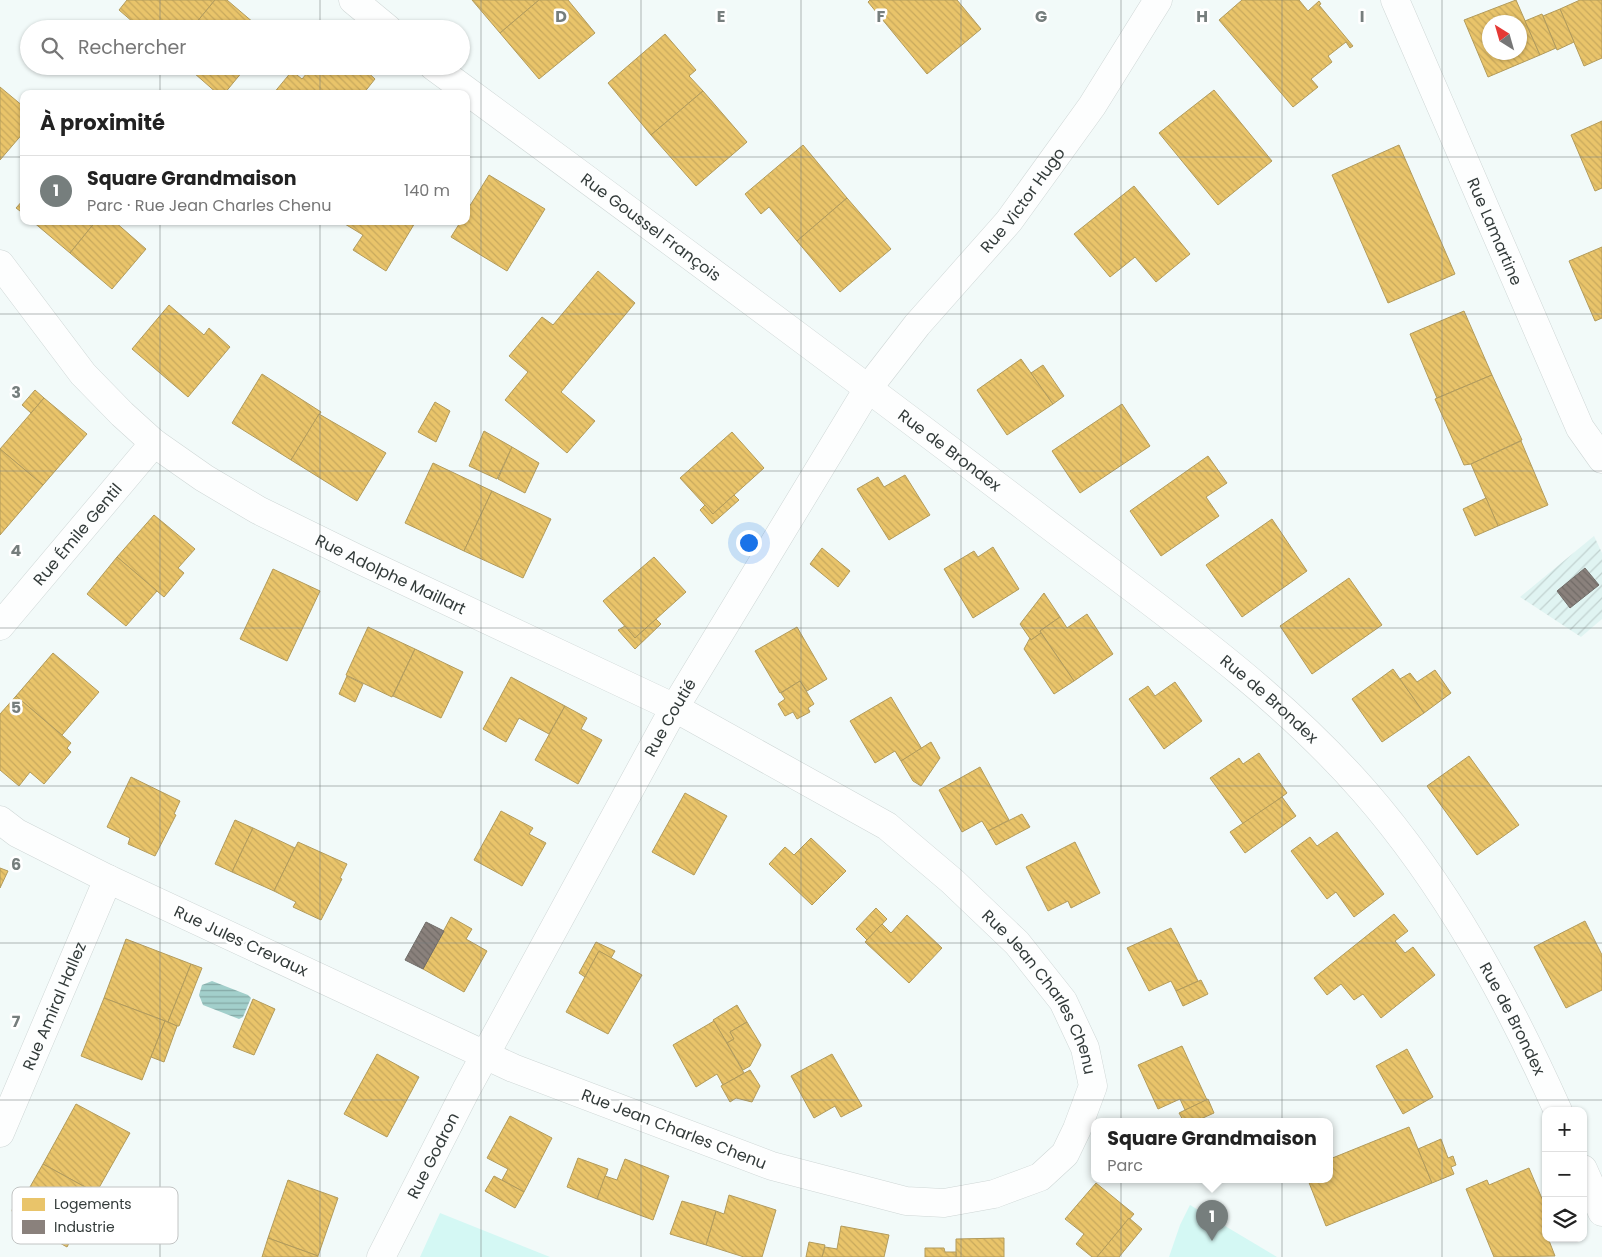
<!DOCTYPE html>
<html lang="fr">
<head>
<meta charset="utf-8">
<style>
	:root { --surface:#fff; --page:#f2f2f2; --text:#222; --muted:#767676; --line:#e0e0e0; --accent:#767e7d }
	body { margin:0; font-family:Poppins,sans-serif; background:var(--page); color:var(--text) }
	.controls { position:absolute; right:15px; bottom:15px; display:grid; overflow:hidden; border-radius:10px; box-shadow:0 1px 4px #0004 }
	.controls button { width:45px; height:45px; display:grid; place-items:center; padding:0; border:0; border-bottom:1px solid var(--line); background:var(--surface); color:var(--text); font:25px sans-serif }
	.compass { position:absolute; left:1482px; top:15px; width:45px; height:45px; border-radius:50%; background:var(--surface); box-shadow:0 1px 4px #0004; rotate:323deg }
	.you { position:absolute; left:748px; top:542px; width:18px; height:18px; margin:-12px; border:4px solid #fff; border-radius:50%; background:#1a73e8; box-shadow:0 0 0 8px #1a73e833 }
	.badge { display:grid; place-items:center; width:32px; height:32px; border-radius:50%; background:var(--accent); color:#fff; font-size:16px; font-weight:700 }
	.pin { position:absolute; translate:-50% -41px; filter:drop-shadow(0 1px 2px #0008) }
	.pin::after { content:''; position:absolute; top:26px; width:18px; height:15px; background:inherit; clip-path:polygon(0 0,100% 0,50% 100%) }
	.popup { position:absolute; left:1091px; top:1118px; width:242px; height:65px; box-sizing:border-box; display:grid; place-content:center; border-radius:10px; background:var(--surface); filter:drop-shadow(0 1px 4px #0005); font-size:16px; white-space:nowrap; color:var(--muted) }
	.popup b { font-size:19px; color:var(--text) }
	.popup::after { content:''; position:absolute; left:50%; top:100%; margin-left:-10px; border:10px solid transparent; border-top-color:var(--surface) }
	.list { margin:0; padding:0; list-style:none }
	h2 { display:flex; justify-content:space-between; align-items:center; height:65px; margin:0; padding:0 20px; font-size:21px }
	h2 small { font-size:16px; font-weight:400; color:var(--muted) }
	.list li { display:grid; grid-template-columns:32px 1fr auto; gap:15px; align-items:center; box-sizing:border-box; height:70px; padding:0 20px; border-top:1px solid var(--line) }
	.list b { display:block; font-size:19px; white-space:nowrap }
	.list p { margin:0; font-size:16px; white-space:nowrap; color:var(--muted) }
	.list em { font-size:16px; font-style:normal; color:var(--muted) }
	.icon { flex:none; width:28px; height:28px; fill:none; stroke:currentColor; stroke-width:2; stroke-linecap:round; stroke-linejoin:round }
	.map { position:relative; flex:none; width:1602px; height:1257px; overflow:hidden }
	.search { position:absolute; background:var(--surface); box-shadow:0 1px 4px #0004; left:20px; top:20px; width:450px; height:55px; display:flex; align-items:center; gap:12px; box-sizing:border-box; padding:0 18px; border-radius:28px; color:var(--muted); font-size:19px }
	.panel { position:absolute; background:var(--surface); box-shadow:0 1px 4px #0004; left:20px; top:90px; width:450px; height:135px; border-radius:10px }
	.map>svg:first-child { display:block }
</style>
</head>
<body>
<div class="map">
<svg width="1602" height="1257" viewBox="0 0 1602 1257">
	<defs>
		<pattern id="industrial-furrows" width="10" height="10" patternUnits="userSpaceOnUse" patternTransform="scale(1.25)"><rect width="10" height="10" fill="#e0f4f2"/><path d="M-1 1l2-2M0 10L10 0M9 11l2-2" fill="none" stroke="#c1d2d0"/></pattern>
		<pattern id="water-rules" width="6" height="5" patternUnits="userSpaceOnUse" patternTransform="scale(1.25)"><rect width="6" height="5" fill="#a2cfcb"/><path d="M0 2.5h6" fill="none" stroke="#85a9a6"/></pattern>
		<pattern id="homes-back-hatch" width="6" height="6" patternUnits="userSpaceOnUse" patternTransform="scale(1.25)"><rect width="6" height="6" fill="#e9c46a"/><path d="M-1 5l2 2M0 0l6 6M5-1l2 2" fill="none" stroke="#c8a95d"/></pattern>
		<pattern id="industry-back-hatch" width="6" height="6" patternUnits="userSpaceOnUse" patternTransform="scale(1.25)"><rect width="6" height="6" fill="#8a817c"/><path d="M-1 5l2 2M0 0l6 6M5-1l2 2" fill="none" stroke="#716b67"/></pattern>
	</defs>
	<rect width="100%" height="100%" fill="#f2faf9"/>
	<path fill="url(#industrial-furrows)" d="M 1594,536 L 1602,553 L 1602,619 L 1581,637 L 1520,597 Z"/>
	<g fill="#d4f8f4">
		<path d="M 1190,1205 L 1277,1257 L 1169,1257 L 1180,1225 Z"/>
		<path d="M 440,1213 L 550,1257 L 420,1257 Z"/>
	</g>
	<path fill="url(#water-rules)" d="M 212,981 L 248,995 L 251,998 L 243,1017 L 239,1019 L 203,1005 L 199,995 L 202,985 Z"/>
	<g fill="url(#homes-back-hatch)" stroke="#b29b5c" fill-rule="evenodd">
		<path d="M 127,0 L 215,0 L 191,29 L 141,29 L 119,10 Z"/>
		<path d="M 215,0 L 227,0 L 261,29 L 191,29 Z"/>
		<path d="M 472,0 L 539,0 L 500,33 Z"/>
		<path d="M 539,0 L 568,0 L 595,33 L 539,79 L 500,33 Z"/>
		<path d="M 870,0 L 957,0 L 981,29 L 927,74 L 868,2 Z"/>
		<path d="M 1242,0 L 1299,0 L 1308,11 L 1319,1 L 1321,4 L 1319,5 L 1353,46 L 1350,48 L 1346,42 L 1328,56 L 1332,62 L 1311,79 L 1318,87 L 1293,107 L 1219,20 Z"/>
		<path d="M 1516,0 L 1540,55 L 1488,77 L 1464,20 ZM 1490,22 L 1520,22 L 1520,52 L 1490,52 Z"/>
		<path d="M 1580,0 L 1602,0 L 1602,58 L 1584,66 L 1560,9 Z"/>
		<path d="M 1560,9 L 1574,42 L 1557,50 L 1543,16 Z"/>
		<path d="M 1542,14 L 1556,48 L 1540,55 L 1525,21 Z"/>
		<path d="M 665,34 L 696,70 L 689,76 L 703,91 L 651,135 L 608,83 Z"/>
		<path d="M 186,66 L 247,66 L 224,94 L 218,94 Z"/>
		<path d="M 313,66 L 361,66 L 375,79 L 363,94 L 273,94 L 292,71 L 302,79 Z"/>
		<path d="M 0,87 L 24,107 L 24,132 L 0,160 Z"/>
		<path d="M 1214,90 L 1272,161 L 1218,205 L 1159,133 Z"/>
		<path d="M 703,91 L 747,142 L 696,186 L 651,135 Z"/>
		<path d="M 1602,121 L 1602,188 L 1595,191 L 1571,135 Z"/>
		<path d="M 803,145 L 847,198 L 797,241 L 769,207 L 761,214 L 745,194 Z"/>
		<path d="M 1399,145 L 1455,274 L 1388,303 L 1332,175 Z"/>
		<path d="M 489,175 L 545,209 L 507,271 L 451,237 L 461,221 L 466,221 L 466,212 Z"/>
		<path d="M 1134,186 L 1190,254 L 1156,282 L 1135,257 L 1110,277 L 1074,234 Z"/>
		<path d="M 847,198 L 891,249 L 840,292 L 797,241 Z"/>
		<path d="M 24,199 L 24,214 L 16,208 Z"/>
		<path d="M 32,221 L 96,221 L 70,253 Z"/>
		<path d="M 96,221 L 114,221 L 146,249 L 112,289 L 70,253 Z"/>
		<path d="M 340,221 L 416,221 L 386,271 L 353,250 L 363,235 Z"/>
		<path d="M 1602,247 L 1602,318 L 1595,321 L 1569,261 Z"/>
		<path d="M 598,271 L 635,303 L 561,392 L 595,421 L 567,453 L 505,400 L 528,372 L 509,356 L 542,317 L 553,325 Z"/>
		<path d="M 169,305 L 204,335 L 209,328 L 230,347 L 188,397 L 132,349 Z"/>
		<path d="M 1464,311 L 1492,375 L 1437,398 L 1410,334 Z"/>
		<path d="M 1021,359 L 1053,404 L 1007,435 L 977,390 Z"/>
		<path d="M 1043,365 L 1064,396 L 1053,404 L 1031,373 Z"/>
		<path d="M 262,374 L 321,412 L 291,460 L 232,423 Z"/>
		<path d="M 1492,375 L 1522,440 L 1471,464 L 1464,465 L 1435,399 Z"/>
		<path d="M 35,390 L 44,398 L 31,413 L 22,405 Z"/>
		<path d="M 44,398 L 87,434 L 43,485 L 0,449 Z"/>
		<path d="M 435,402 L 450,411 L 436,442 L 418,432 Z"/>
		<path d="M 1122,404 L 1150,446 L 1080,493 L 1052,451 Z"/>
		<path d="M 319,414 L 386,453 L 357,501 L 291,460 Z"/>
		<path d="M 484,431 L 512,447 L 497,479 L 469,466 Z"/>
		<path d="M 732,432 L 764,468 L 713,514 L 680,478 Z"/>
		<path d="M 1521,441 L 1548,505 L 1498,526 L 1471,464 Z"/>
		<path d="M 512,447 L 539,463 L 525,493 L 498,479 Z"/>
		<path d="M 0,449 L 43,485 L 0,535 Z"/>
		<path d="M 1208,456 L 1227,483 L 1206,497 L 1219,516 L 1161,556 L 1130,511 Z"/>
		<path d="M 433,463 L 492,491 L 464,551 L 405,523 Z"/>
		<path d="M 905,475 L 930,515 L 889,540 L 857,489 L 878,477 L 884,487 Z"/>
		<path d="M 492,491 L 551,519 L 523,578 L 464,551 Z"/>
		<path d="M 734,495 L 739,500 L 712,524 L 700,510 L 705,505 L 713,514 Z"/>
		<path d="M 1486,498 L 1498,526 L 1475,536 L 1463,509 Z"/>
		<path d="M 154,515 L 195,549 L 178,568 L 184,573 L 164,597 L 117,557 Z"/>
		<path d="M 1272,519 L 1307,571 L 1242,617 L 1206,565 Z"/>
		<path d="M 993,547 L 1019,589 L 973,618 L 944,569 L 974,551 L 978,557 Z"/>
		<path d="M 822,548 L 850,571 L 838,587 L 810,564 Z"/>
		<path d="M 117,557 L 157,591 L 126,626 L 87,594 Z"/>
		<path d="M 654,557 L 686,592 L 635,638 L 603,601 Z"/>
		<path d="M 273,569 L 320,591 L 287,661 L 240,639 Z"/>
		<path d="M 1349,578 L 1382,625 L 1312,674 L 1280,626 Z"/>
		<path d="M 1044,593 L 1060,617 L 1040,631 L 1041,633 L 1031,640 L 1020,624 Z"/>
		<path d="M 1087,614 L 1113,654 L 1074,681 L 1040,631 L 1060,617 L 1067,628 Z"/>
		<path d="M 656,619 L 661,624 L 635,649 L 618,630 L 625,626 L 635,638 Z"/>
		<path d="M 368,627 L 415,649 L 392,697 L 346,675 Z"/>
		<path d="M 797,627 L 827,679 L 807,691 L 800,681 L 780,693 L 755,651 Z"/>
		<path d="M 1041,633 L 1074,681 L 1054,694 L 1024,649 L 1030,638 L 1031,640 Z"/>
		<path d="M 415,649 L 463,672 L 441,718 L 393,696 Z"/>
		<path d="M 53,653 L 99,692 L 62,735 L 16,696 Z"/>
		<path d="M 1393,669 L 1424,713 L 1382,742 L 1352,699 Z"/>
		<path d="M 1435,670 L 1451,693 L 1424,713 L 1400,679 L 1410,673 L 1417,682 Z"/>
		<path d="M 347,676 L 363,684 L 355,702 L 339,694 Z"/>
		<path d="M 511,677 L 565,706 L 549,734 L 519,718 L 506,742 L 483,729 Z"/>
		<path d="M 800,681 L 814,704 L 808,708 L 810,712 L 797,719 L 793,712 L 785,716 L 778,704 L 785,699 L 781,693 Z"/>
		<path d="M 1175,682 L 1202,721 L 1164,749 L 1129,699 L 1148,686 L 1155,696 Z"/>
		<path d="M 16,696 L 71,743 L 67,748 L 71,752 L 44,784 L 30,772 L 19,786 L 0,770 L 0,714 Z"/>
		<path d="M 891,697 L 922,749 L 901,761 L 895,751 L 875,763 L 850,721 Z"/>
		<path d="M 565,706 L 587,718 L 581,729 L 602,740 L 578,784 L 535,760 Z"/>
		<path d="M 931,742 L 940,758 L 921,786 L 913,781 L 901,761 Z"/>
		<path d="M 1259,753 L 1287,793 L 1244,825 L 1210,778 L 1239,758 L 1243,764 Z"/>
		<path d="M 1469,756 L 1519,825 L 1477,855 L 1427,786 Z"/>
		<path d="M 980,767 L 1009,820 L 988,831 L 982,821 L 962,832 L 939,790 Z"/>
		<path d="M 131,777 L 180,801 L 174,814 L 176,815 L 155,856 L 128,844 L 130,838 L 107,827 Z"/>
		<path d="M 685,793 L 727,816 L 694,875 L 652,852 Z"/>
		<path d="M 1282,797 L 1296,816 L 1245,853 L 1230,832 Z"/>
		<path d="M 501,811 L 533,828 L 529,834 L 546,843 L 522,886 L 474,860 Z"/>
		<path d="M 1022,814 L 1030,827 L 996,845 L 988,831 Z"/>
		<path d="M 235,820 L 253,828 L 232,872 L 215,864 Z"/>
		<path d="M 253,828 L 295,848 L 274,891 L 232,872 Z"/>
		<path d="M 1337,832 L 1384,894 L 1354,917 L 1336,892 L 1327,899 L 1291,851 L 1310,837 L 1317,846 Z"/>
		<path d="M 811,838 L 846,871 L 812,905 L 769,864 L 785,847 L 794,855 Z"/>
		<path d="M 298,842 L 347,864 L 340,878 L 342,879 L 321,920 L 293,907 L 296,902 L 274,891 Z"/>
		<path d="M 1075,842 L 1100,893 L 1071,908 L 1068,901 L 1048,911 L 1026,867 Z"/>
		<path d="M 0,868 L 8,871 L 0,888 Z"/>
		<path d="M 876,908 L 887,919 L 867,940 L 856,929 Z"/>
		<path d="M 1394,914 L 1408,931 L 1395,941 L 1405,953 L 1413,947 L 1435,975 L 1381,1018 L 1363,994 L 1354,1000 L 1341,984 L 1327,995 L 1314,978 Z"/>
		<path d="M 907,915 L 942,948 L 909,983 L 865,942 L 882,924 L 891,933 Z"/>
		<path d="M 451,917 L 472,929 L 466,939 L 487,951 L 464,992 L 423,969 Z"/>
		<path d="M 1585,921 L 1602,955 L 1602,990 L 1566,1008 L 1534,947 Z"/>
		<path d="M 1171,928 L 1198,981 L 1176,991 L 1171,981 L 1149,991 L 1127,948 Z"/>
		<path d="M 126,939 L 191,964 L 168,1022 L 104,998 Z"/>
		<path d="M 596,942 L 615,951 L 611,958 L 599,951 L 585,977 L 579,973 Z"/>
		<path d="M 599,951 L 642,975 L 608,1034 L 566,1012 Z"/>
		<path d="M 191,964 L 202,968 L 179,1026 L 177,1026 L 168,1022 Z"/>
		<path d="M 1201,980 L 1208,994 L 1183,1006 L 1176,991 Z"/>
		<path d="M 104,998 L 165,1021 L 142,1080 L 81,1056 Z"/>
		<path d="M 253,999 L 275,1009 L 254,1055 L 233,1047 Z"/>
		<path d="M 737,1005 L 747,1022 L 730,1032 L 734,1039 L 727,1043 L 713,1020 Z"/>
		<path d="M 165,1021 L 177,1026 L 164,1062 L 151,1057 Z"/>
		<path d="M 714,1021 L 744,1073 L 723,1085 L 717,1074 L 696,1087 L 673,1045 Z"/>
		<path d="M 747,1022 L 761,1045 L 750,1066 L 743,1070 L 727,1043 L 734,1039 L 730,1032 Z"/>
		<path d="M 1182,1046 L 1207,1100 L 1185,1110 L 1180,1099 L 1158,1109 L 1138,1065 Z"/>
		<path d="M 1407,1049 L 1433,1097 L 1403,1114 L 1376,1066 Z"/>
		<path d="M 377,1054 L 419,1077 L 387,1137 L 344,1114 Z"/>
		<path d="M 832,1054 L 862,1106 L 841,1117 L 835,1106 L 814,1118 L 791,1076 Z"/>
		<path d="M 750,1070 L 760,1086 L 752,1102 L 736,1098 L 730,1102 L 721,1086 Z"/>
		<path d="M 1208,1099 L 1214,1113 L 1194,1122 L 1184,1122 L 1179,1113 Z"/>
		<path d="M 76,1104 L 130,1133 L 96,1193 L 43,1164 Z"/>
		<path d="M 510,1116 L 552,1138 L 524,1192 L 502,1180 L 508,1169 L 487,1158 Z"/>
		<path d="M 1409,1127 L 1432,1183 L 1326,1226 L 1308,1180 L 1330,1180 L 1330,1159 Z"/>
		<path d="M 1441,1139 L 1448,1158 L 1453,1156 L 1456,1165 L 1451,1167 L 1454,1174 L 1432,1183 L 1418,1149 Z"/>
		<path d="M 578,1158 L 608,1169 L 597,1199 L 567,1187 Z"/>
		<path d="M 625,1159 L 669,1176 L 653,1220 L 597,1199 L 605,1176 L 617,1180 Z"/>
		<path d="M 43,1164 L 96,1193 L 67,1247 L 15,1218 L 13,1214 L 12,1210 L 24,1193 L 26,1194 Z"/>
		<path d="M 1529,1168 L 1546,1208 L 1546,1238 L 1548,1238 L 1555,1256 L 1494,1257 L 1466,1189 L 1487,1180 L 1489,1185 Z"/>
		<path d="M 494,1176 L 524,1192 L 515,1208 L 485,1191 Z"/>
		<path d="M 288,1180 L 338,1198 L 318,1256 L 268,1238 Z"/>
		<path d="M 1096,1183 L 1134,1214 L 1097,1257 L 1092,1257 L 1076,1244 L 1084,1234 L 1065,1219 Z"/>
		<path d="M 729,1195 L 776,1210 L 762,1257 L 744,1257 L 706,1245 L 716,1211 L 724,1214 Z"/>
		<path d="M 682,1201 L 716,1211 L 706,1245 L 670,1234 Z"/>
		<path d="M 1129,1218 L 1142,1229 L 1119,1257 L 1097,1257 Z"/>
		<path d="M 841,1226 L 889,1235 L 884,1257 L 822,1257 L 825,1247 L 837,1249 Z"/>
		<path d="M 268,1238 L 318,1256 L 318,1257 L 262,1257 Z"/>
		<path d="M 1004,1238 L 1004,1257 L 956,1257 L 956,1239 Z"/>
		<path d="M 809,1242 L 825,1245 L 822,1257 L 806,1257 Z"/>
		<path d="M 925,1248 L 944,1248 L 945,1252 L 956,1252 L 956,1257 L 925,1257 Z"/>
	</g>
	<g fill="url(#industry-back-hatch)" stroke="#706c68">
		<path d="M 1585,568 L 1599,585 L 1570,608 L 1557,591 Z"/>
		<path d="M 426,922 L 444,931 L 423,969 L 405,960 Z"/>
	</g>
	<g fill="none" stroke-linecap="round" stroke-linejoin="round">
		<defs>
			<g id="minor">
				<path d="M 353,0 L 388,29"/>
				<path id="s1" d="M 1395,0 L 1580,428 L 1602,459"/>
				<path id="s2" d="M 433,66 C 633,213 832,360 1029,510 C 1143,598 1269,682 1364,791 C 1446,885 1507,997 1558,1111"/>
				<path id="s3" d="M 0,264 L 83,374 L 122,414 L 154,443 L 204,478 L 258,510 L 358,559 L 675,708 L 887,826 L 952,881 L 1017,943 L 1063,1001 L 1085,1048 L 1093,1086 L 1077,1129 L 1065,1154 L 1040,1177 L 994,1194 L 944,1203 L 906,1201 L 772,1166 L 513,1068 L 108,879 L 17,833 L 0,820"/>
				<path id="s4" d="M 0,626 L 154,443"/>
				<path id="s5" d="M 0,1133 L 108,879"/>
				<path d="M 1583,1169 L 1602,1212"/>
				<path id="s6" d="M 381,1257 L 466,1090 L 672,712 L 869,387 L 917,325 L 1009,221 L 1092,106 L 1158,0"/>
			</g>
		</defs>
		<use href="#minor" stroke="#cfd7d6" stroke-width="29"/>
		<use href="#minor" stroke="#fdfefe" stroke-width="28"/>
	</g>
	<path fill="none" stroke="#767e7d" stroke-width="1" stroke-opacity="0.55" d="M 160,0 L 160,29M 320,0 L 320,29M 481,0 L 481,1257M 641,0 L 641,1257M 801,0 L 801,1257M 961,0 L 961,1257M 1121,0 L 1121,1257M 1282,0 L 1282,1257M 1442,0 L 1442,1257M 160,66 L 160,94M 320,66 L 320,94M 0,157 L 24,157M 466,157 L 1602,157M 160,221 L 160,1257M 320,221 L 320,1257M 0,314 L 1602,314M 0,471 L 1602,471M 0,628 L 1602,628M 0,786 L 1602,786M 0,943 L 1602,943M 0,1100 L 1602,1100"/>
	<g text-anchor="middle" dominant-baseline="central" stroke-width="5" stroke-linejoin="round" paint-order="stroke">
		<g font-size="16" fill="#333b3a" stroke="#fff">
			<text stroke="none"><textPath href="#s6" startOffset="1240">Rue Victor Hugo</textPath></text>
			<text stroke="none"><textPath href="#s2" startOffset="271">Rue Goussel François</textPath></text>
			<text stroke="none"><textPath href="#s1" startOffset="252">Rue Lamartine</textPath></text>
			<text stroke="none"><textPath href="#s2" startOffset="644">Rue de Brondex</textPath></text>
			<text stroke="none"><textPath href="#s4" startOffset="120">Rue Émile Gentil</textPath></text>
			<text stroke="none"><textPath href="#s3" startOffset="508">Rue Adolphe Maillart</textPath></text>
			<text stroke="none"><textPath href="#s2" startOffset="1049">Rue de Brondex</textPath></text>
			<text stroke="none"><textPath href="#s6" startOffset="612">Rue Coutié</textPath></text>
			<text transform="translate(241 941) rotate(25)">Rue Jules Crevaux</text>
			<text stroke="none"><textPath href="#s3" startOffset="1294">Rue Jean Charles Chenu</textPath></text>
			<text stroke="none"><textPath href="#s5" startOffset="138">Rue Amiral Hallez</textPath></text>
			<text stroke="none"><textPath href="#s2" startOffset="1454">Rue de Brondex</textPath></text>
			<text transform="translate(674 1129) rotate(21)">Rue Jean Charles Chenu</text>
			<text stroke="none"><textPath href="#s6" startOffset="114">Rue Godron</textPath></text>
		</g>
	</g>
	<rect x="12" y="1187" width="166" height="57" rx="8" fill="#fff" stroke="#c2c4c4" stroke-width="1"/>
	<rect x="22" y="1198" width="23" height="13" fill="#e9c46a"/>
	<rect x="22" y="1220" width="23" height="14" fill="#8a817c"/>
	<g font-size="14" fill="#333b3a">
		<text x="54" y="1209">Logements</text>
		<text x="54" y="1232">Industrie</text>
	</g>
	<g font-size="16" text-anchor="middle" font-weight="bold" fill="#767e7d" stroke="#fff" stroke-width="5" stroke-linejoin="round" paint-order="stroke">
		<text x="561" y="22">D</text>
		<text x="721" y="22">E</text>
		<text x="881" y="22">F</text>
		<text x="1041" y="22">G</text>
		<text x="1202" y="22">H</text>
		<text x="1362" y="22">I</text>
		<text x="16" y="398">3</text>
		<text x="16" y="556">4</text>
		<text x="16" y="713">5</text>
		<text x="16" y="870">6</text>
		<text x="16" y="1027">7</text>
	</g>
</svg>
<div class="controls">
<button>+</button>
<button>−</button>
<button><svg class="icon" aria-label="layers" viewBox="0 0 24 24"><path d="M12 4l9 5-9 5-9-5zM3 14l9 5 9-5"/></svg></button>
</div>
<svg class="compass" viewBox="-18 -18 36 36"><path d="M0-13l5 13h-10z" fill="#e53935"/><path d="M0 13l5-13h-10z" fill="#767676"/></svg>
<div class="you"></div>
<div class="pin badge" style="left:1212px;top:1241px">1</div>
<div class="popup"><b>Square Grandmaison</b>Parc</div>
<div class="search"><svg class="icon" aria-label="search" viewBox="0 0 24 24"><circle cx="10" cy="10" r="6"/><path d="M15 15l6 6"/></svg>Rechercher</div>
<section class="panel">
<h2>À proximité<small></small></h2>
<ul class="list">
<li><span class="badge">1</span><div><b>Square Grandmaison</b><p>Parc · Rue Jean Charles Chenu</p></div><em>140 m</em></li>
</ul>
</section>
</div>
</body>
</html>
